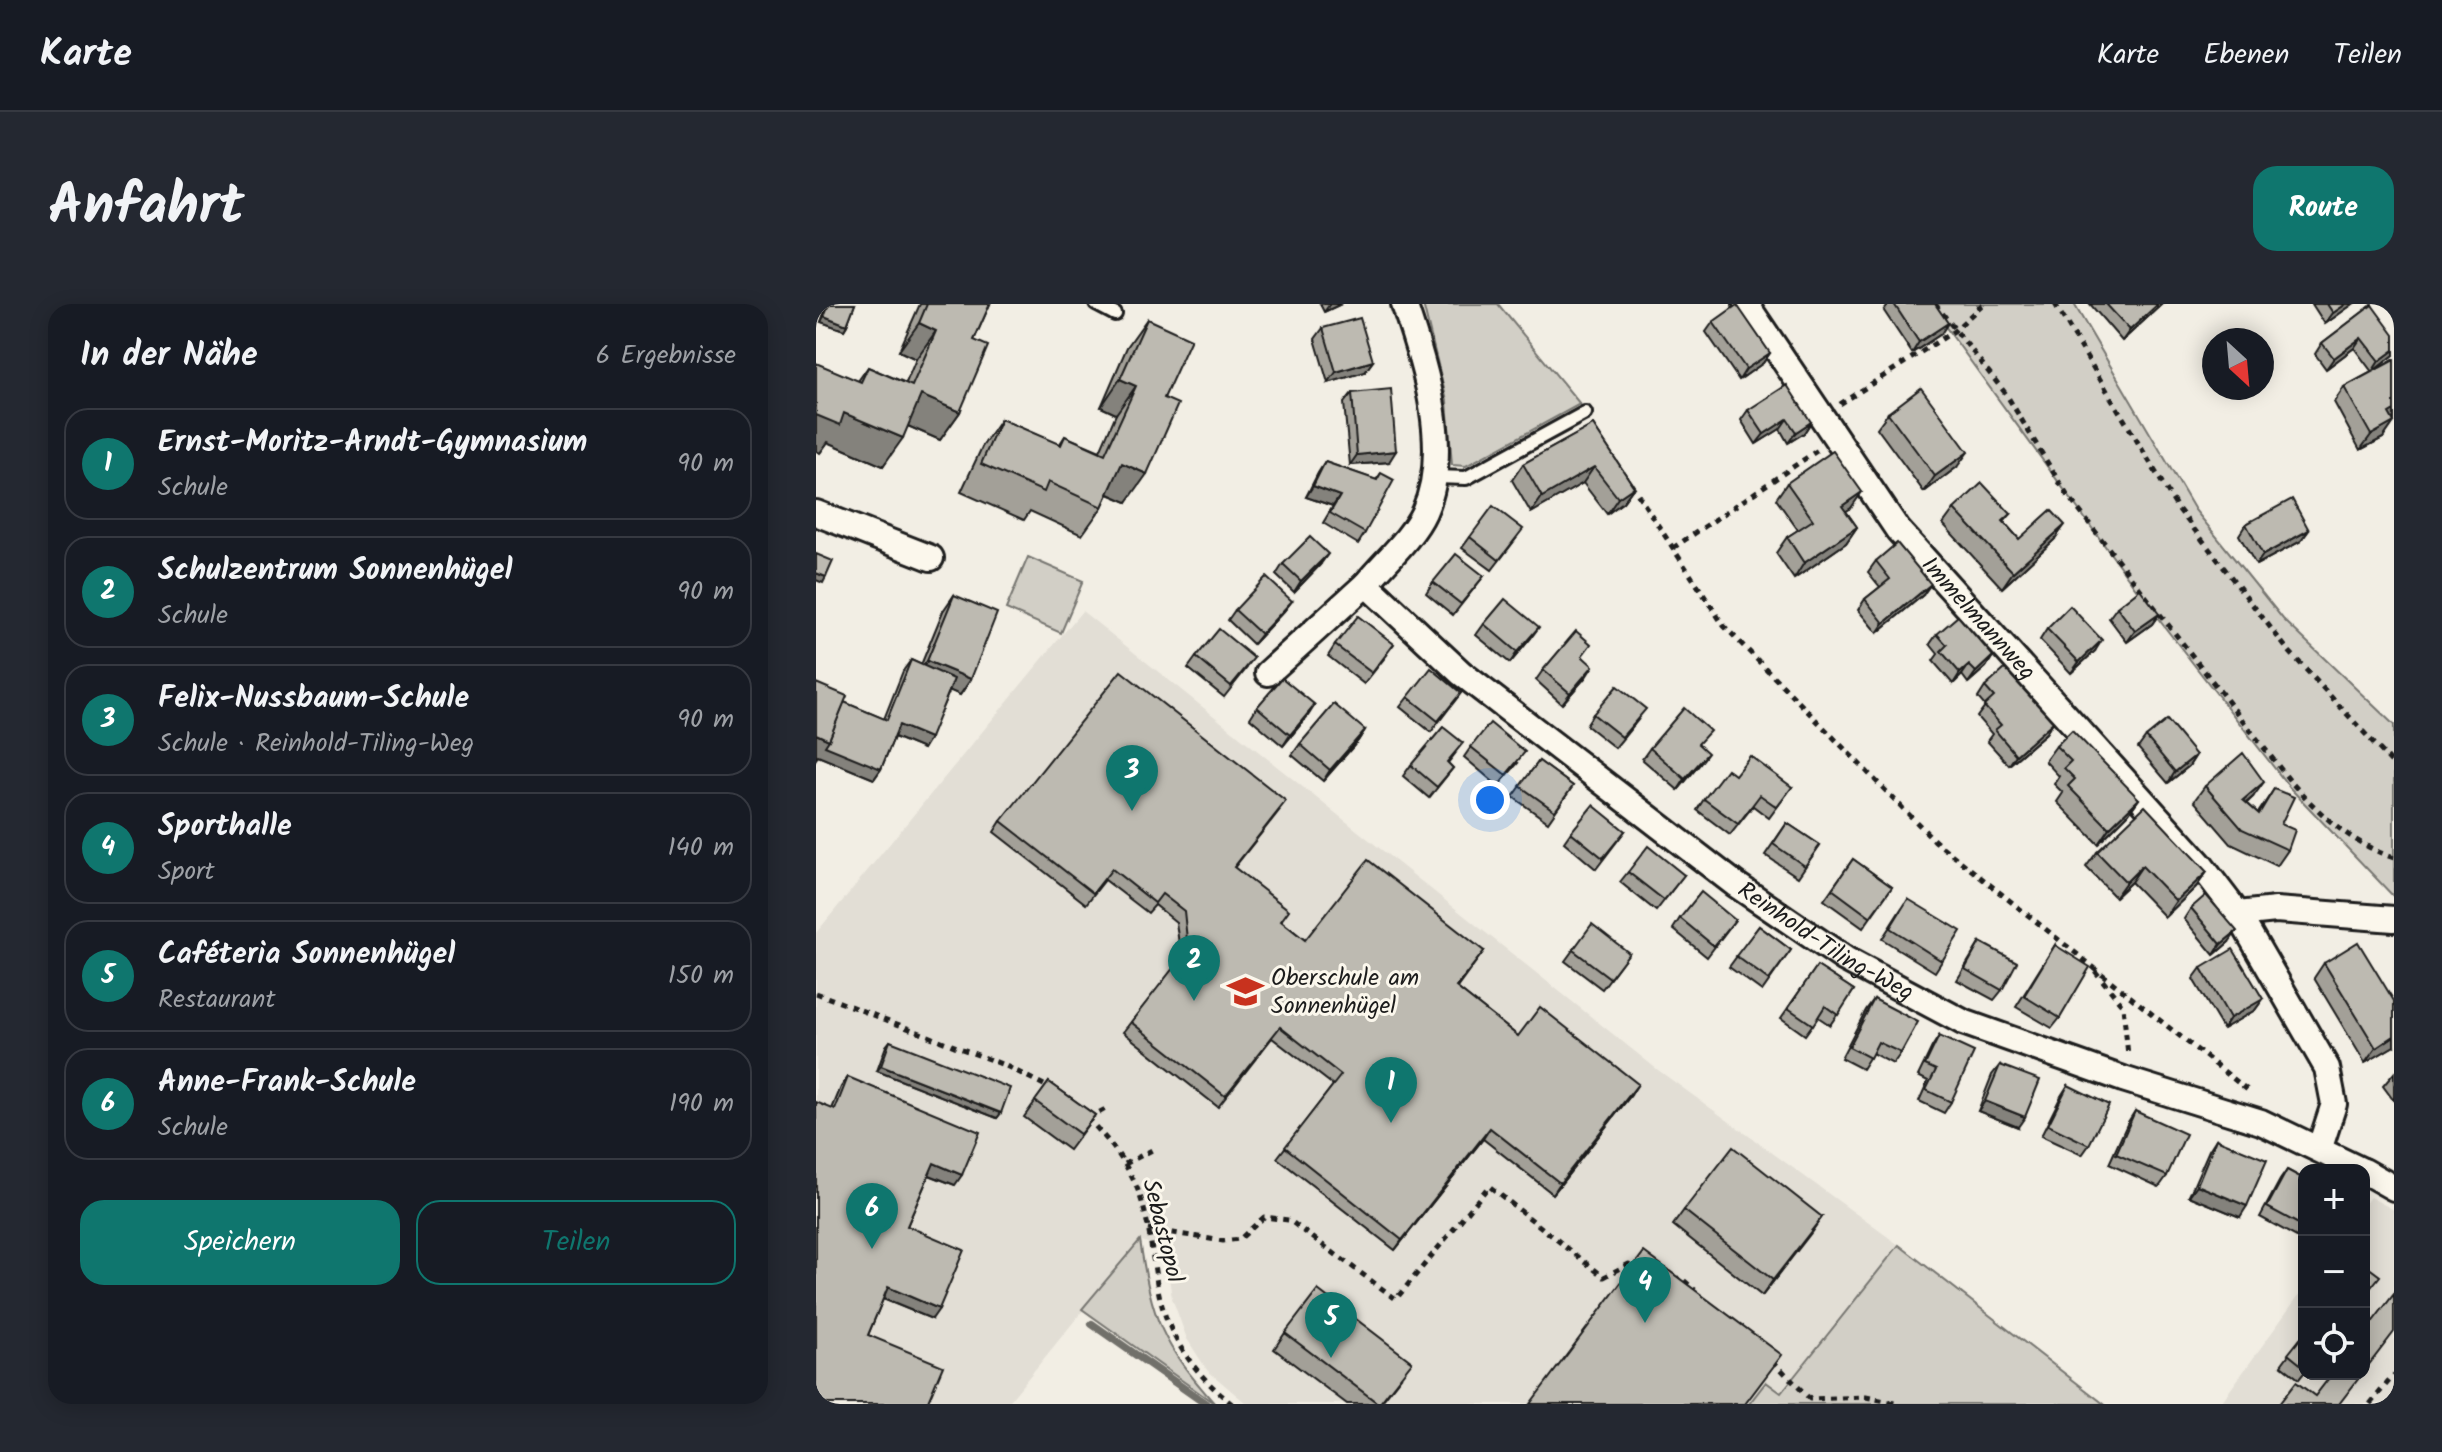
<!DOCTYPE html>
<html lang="de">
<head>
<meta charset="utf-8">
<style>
	:root { --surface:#171b24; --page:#242831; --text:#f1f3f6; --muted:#9ea1a6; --line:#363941; --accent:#0f766e }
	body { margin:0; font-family:Kalam,sans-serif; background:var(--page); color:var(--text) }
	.controls { position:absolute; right:24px; bottom:24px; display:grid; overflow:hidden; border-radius:16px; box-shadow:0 4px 20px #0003 }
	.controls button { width:72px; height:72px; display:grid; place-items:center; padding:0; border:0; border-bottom:2px solid var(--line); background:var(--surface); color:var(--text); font:40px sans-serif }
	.compass { position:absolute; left:1386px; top:24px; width:72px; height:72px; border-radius:50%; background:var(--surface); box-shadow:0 4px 20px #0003; rotate:154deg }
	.you { position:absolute; left:674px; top:496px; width:28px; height:28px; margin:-20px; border:6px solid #fff; border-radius:50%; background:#1a73e8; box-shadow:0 0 0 12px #1a73e833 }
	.badge { display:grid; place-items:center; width:52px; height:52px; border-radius:50%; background:var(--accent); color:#fff; font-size:26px; font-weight:700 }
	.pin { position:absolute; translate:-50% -66px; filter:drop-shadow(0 2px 4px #0008) }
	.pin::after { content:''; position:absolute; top:42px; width:28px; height:24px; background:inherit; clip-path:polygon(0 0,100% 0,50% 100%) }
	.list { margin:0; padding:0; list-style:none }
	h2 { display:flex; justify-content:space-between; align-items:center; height:104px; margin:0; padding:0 32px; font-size:34px }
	h2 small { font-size:26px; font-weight:400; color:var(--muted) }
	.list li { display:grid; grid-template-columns:52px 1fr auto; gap:24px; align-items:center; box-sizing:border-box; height:112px; margin:0 16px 16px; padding:0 16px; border:2px solid var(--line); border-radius:24px }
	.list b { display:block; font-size:30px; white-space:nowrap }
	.list p { margin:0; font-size:26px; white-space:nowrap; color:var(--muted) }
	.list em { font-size:26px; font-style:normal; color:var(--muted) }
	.actions { display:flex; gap:16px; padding:24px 32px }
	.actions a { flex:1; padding:18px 0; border:2px solid var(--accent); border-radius:24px; text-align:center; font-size:28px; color:var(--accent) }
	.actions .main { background:var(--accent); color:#fff }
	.icon { flex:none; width:44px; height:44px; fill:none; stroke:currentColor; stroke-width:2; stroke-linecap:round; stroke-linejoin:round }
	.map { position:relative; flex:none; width:1578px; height:1100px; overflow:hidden; border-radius:24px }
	header { display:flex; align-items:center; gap:48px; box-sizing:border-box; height:112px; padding:0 40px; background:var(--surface); border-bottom:2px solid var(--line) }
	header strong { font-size:38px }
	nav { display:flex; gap:44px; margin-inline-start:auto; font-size:28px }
	.intro { display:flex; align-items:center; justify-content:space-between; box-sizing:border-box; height:192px; padding:0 48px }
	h1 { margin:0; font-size:56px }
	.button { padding:20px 36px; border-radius:24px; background:var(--accent); color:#fff; font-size:28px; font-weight:700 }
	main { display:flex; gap:48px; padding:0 48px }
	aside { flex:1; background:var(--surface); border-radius:24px; box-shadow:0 4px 20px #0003 }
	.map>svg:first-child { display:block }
</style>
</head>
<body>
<header>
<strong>Karte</strong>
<nav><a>Karte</a><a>Ebenen</a><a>Teilen</a></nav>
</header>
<div class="intro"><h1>Anfahrt</h1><a class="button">Route</a></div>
<main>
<aside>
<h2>In der Nähe<small>6 Ergebnisse</small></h2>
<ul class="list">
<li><span class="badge">1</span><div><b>Ernst-Moritz-Arndt-Gymnasium</b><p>Schule</p></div><em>90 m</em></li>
<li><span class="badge">2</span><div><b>Schulzentrum Sonnenhügel</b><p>Schule</p></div><em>90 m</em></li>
<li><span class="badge">3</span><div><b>Felix-Nussbaum-Schule</b><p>Schule · Reinhold-Tiling-Weg</p></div><em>90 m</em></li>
<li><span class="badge">4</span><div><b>Sporthalle</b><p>Sport</p></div><em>140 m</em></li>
<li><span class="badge">5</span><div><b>Caféteria Sonnenhügel</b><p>Restaurant</p></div><em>150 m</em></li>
<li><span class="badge">6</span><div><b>Anne-Frank-Schule</b><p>Schule</p></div><em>190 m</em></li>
</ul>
<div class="actions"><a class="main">Speichern</a><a>Teilen</a></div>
</aside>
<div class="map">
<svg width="1578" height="1100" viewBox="0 0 1578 1100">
	<rect width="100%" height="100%" fill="#f2eee4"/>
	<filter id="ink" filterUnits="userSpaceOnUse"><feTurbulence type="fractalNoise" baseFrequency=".0125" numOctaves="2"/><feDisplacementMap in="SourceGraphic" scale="16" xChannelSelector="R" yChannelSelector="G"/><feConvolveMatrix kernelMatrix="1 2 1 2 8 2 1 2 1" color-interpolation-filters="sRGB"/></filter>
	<g filter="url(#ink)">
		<g fill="#e2ded5">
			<path d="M 266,307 L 842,766 L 1083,941 L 964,1089 L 950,1079 L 933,1100 L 431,1100 L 391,1066 L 371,1035 L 356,994 L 349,946 L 324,936 L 191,1100 L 0,1100 L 0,629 Z"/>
			<path d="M 1554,893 L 1578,906 L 1578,1100 L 1404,1100 L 1488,984 L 1488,1070 L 1548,1070 L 1548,901 Z"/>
		</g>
		<g fill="#d2cfc6" stroke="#777671" stroke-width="2">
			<path d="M 607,0 L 682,0 L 764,100 L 650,162 L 636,161 L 631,97 Z"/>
			<path d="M 1113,0 L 1258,0 L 1379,206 L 1467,315 L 1578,421 L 1578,593 L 1474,484 L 1337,308 Z"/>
			<path d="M 212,253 L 267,277 L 245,329 L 190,305 Z"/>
			<path d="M 324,936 C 336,1016 345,1039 399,1100 L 266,1005 Z"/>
			<path d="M 1083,941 L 1288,1100 L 933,1100 L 950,1078 L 965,1089 Z"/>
		</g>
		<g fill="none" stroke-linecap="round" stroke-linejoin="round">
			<path stroke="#716f6b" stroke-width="8" d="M 276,1020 L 390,1100"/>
			<defs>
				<g id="service">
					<path d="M 280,0 L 299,10"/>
					<path d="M 620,173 L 650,174 L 769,109"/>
				</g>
				<g id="minor">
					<path id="s1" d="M 588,0 C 609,61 636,146 608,208 C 596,234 568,258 550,280 L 645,369 L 919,580 L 1029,655 L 1147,718 L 1307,775 L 1445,818 L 1545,866"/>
					<path id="s2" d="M 930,0 L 1082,226 L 1384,560 L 1422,610 L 1511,764 L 1518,800 L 1504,843"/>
					<path d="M 0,209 L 115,254"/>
					<path d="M 452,369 L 550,280"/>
					<path d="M 1422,610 L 1460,606 L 1578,615"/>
					<path d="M 1548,867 L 1578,884"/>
				</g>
			</defs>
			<use href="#service" stroke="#1c1c1c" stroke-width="18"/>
			<use href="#minor" stroke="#1c1c1c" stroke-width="30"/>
			<g stroke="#1c1c1c" stroke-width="5" stroke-dasharray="6 6" stroke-linecap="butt">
				<path d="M 1119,0 L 1190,90 L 1251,191 L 1474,477 C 1506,512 1533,538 1578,554"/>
				<path d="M 1239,0 L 1360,202 L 1471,345 L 1578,461"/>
				<path d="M 1024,100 L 1138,27 L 1167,0"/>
				<path d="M 815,180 L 908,322 L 1119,537 L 1434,788"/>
				<path d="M 857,244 L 1002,146"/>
				<path d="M 1279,667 L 1307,702 L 1312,751"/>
				<path d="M 0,689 L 188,761 L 236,785"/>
				<path d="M 271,814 C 293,836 312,860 323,889 C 334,920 336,953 342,985 C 351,1033 379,1070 416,1100"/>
				<path d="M 273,814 L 293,803"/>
				<path d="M 309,860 L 336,846"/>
				<path d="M 332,925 L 407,937 L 424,935 L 448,913 L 473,916 L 580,995 L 673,882 L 788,973 L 813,960 L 821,965"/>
				<path d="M 859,977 L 864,973 L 879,986"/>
				<path d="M 957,1057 L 994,1095 L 1050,1093 L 1084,1100"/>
				<path d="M 1554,1100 L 1578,1071"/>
			</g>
			<use href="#service" stroke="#fbf7ec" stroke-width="12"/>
			<use href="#minor" stroke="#fbf7ec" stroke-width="24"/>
		</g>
		<g fill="#a3a098" stroke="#1c1c1c" stroke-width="2">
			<path d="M 11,0 L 39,0 L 31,21 L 28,26 L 5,18 Z"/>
			<path d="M 104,0 L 174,0 L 158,36 L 144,108 L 124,136 L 92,122 L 67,162 L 12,138 L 4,149 L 42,77 L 52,63 L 90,79 L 100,55 L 83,47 Z"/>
			<path d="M 504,0 L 525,0 L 508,8 Z"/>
			<path d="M 1073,0 L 1119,0 L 1125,30 L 1096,49 L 1068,7 Z"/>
			<path d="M 1274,0 L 1346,0 L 1306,37 Z"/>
			<path d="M 1496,0 L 1537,0 L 1509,20 Z"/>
			<path d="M 1556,1 L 1578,51 L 1556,68 L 1578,56 L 1578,116 L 1577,116 L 1578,118 L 1567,134 L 1544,146 L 1518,98 L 1528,83 L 1556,68 L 1538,44 L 1510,65 L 1499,50 L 1506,39 Z"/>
			<path d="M 331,15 L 348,94 L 311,198 L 292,190 L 286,203 L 266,231 L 214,207 L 208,216 L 145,188 L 166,143 L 185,115 L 243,141 L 249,132 L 284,147 L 300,110 L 285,103 L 311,43 Z"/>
			<path d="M 897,18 L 954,49 L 947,59 L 923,76 L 890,28 Z"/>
			<path d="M 507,24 L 557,57 L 549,68 L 512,79 L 499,35 Z"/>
			<path d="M 536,89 L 573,158 L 534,161 L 528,99 Z"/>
			<path d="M 932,106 L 995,118 L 988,129 L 972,139 L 964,125 L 940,140 L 925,116 Z"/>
			<path d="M 1072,109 L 1141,163 L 1108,188 L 1061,124 Z"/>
			<path d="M 777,121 L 818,183 L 807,198 L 791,210 L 767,179 L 715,209 L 696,176 L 707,160 Z"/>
			<path d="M 509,158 L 560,176 L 565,169 L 549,229 L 542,240 L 507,219 L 517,202 L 490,193 L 502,169 Z"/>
			<path d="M 971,179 L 1035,204 L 1030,207 L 1041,223 L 1030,239 L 978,275 L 960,249 L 971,233 L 982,226 L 960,195 Z"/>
			<path d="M 1138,205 L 1195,210 L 1188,218 L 1203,235 L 1238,236 L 1186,284 L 1127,220 Z"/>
			<path d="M 1430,220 L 1493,226 L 1485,237 L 1440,261 L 1423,231 Z"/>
			<path d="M 654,233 L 700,235 L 676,266 L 646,244 Z"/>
			<path d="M 1060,257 L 1107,291 L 1061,329 L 1042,306 L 1049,295 L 1064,283 L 1052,268 Z"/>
			<path d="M 467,260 L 504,261 L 478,288 L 460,271 Z"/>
			<path d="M 668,272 L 637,311 L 610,289 L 617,278 Z"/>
			<path d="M 138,291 L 155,375 L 144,391 L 134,386 L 107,445 L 78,433 L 65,465 L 58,475 L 2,452 L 28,398 L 68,415 L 87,367 L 95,356 L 105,361 L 127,307 Z"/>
			<path d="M 476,297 L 468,307 L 437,340 L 412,316 L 419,306 Z"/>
			<path d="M 1301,303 L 1343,310 L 1336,320 L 1311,338 L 1293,314 Z"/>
			<path d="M 668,320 L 715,334 L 694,359 L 660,331 Z"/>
			<path d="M 1231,325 L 1279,347 L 1255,369 L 1224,336 Z"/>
			<path d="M 1121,330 L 1177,352 L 1170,363 L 1152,379 L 1146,371 L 1137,380 L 1117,357 L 1122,350 L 1114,340 Z"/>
			<path d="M 519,341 L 571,351 L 548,380 L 512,352 Z"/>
			<path d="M 380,353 L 431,364 L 408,393 L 372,364 Z"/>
			<path d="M 767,353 L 770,373 L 746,400 L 720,376 L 727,366 Z"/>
			<path d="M 1169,383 L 1237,418 L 1230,429 L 1193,461 L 1171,437 L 1176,430 L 1161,413 L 1169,402 L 1162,394 Z"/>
			<path d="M 645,389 L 615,428 L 584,403 L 592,393 Z"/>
			<path d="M 499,401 L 467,442 L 434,414 L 441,403 Z"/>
			<path d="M 777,410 L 822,416 L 799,444 L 770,421 Z"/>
			<path d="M 549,426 L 542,437 L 507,477 L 476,451 L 484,440 Z"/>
			<path d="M 1330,433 L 1380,451 L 1373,462 L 1352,479 L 1322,444 Z"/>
			<path d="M 1240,442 L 1323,495 L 1312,510 L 1282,540 L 1241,498 L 1247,489 L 1238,480 L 1243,472 L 1229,457 Z"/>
			<path d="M 655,443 L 702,459 L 682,482 L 648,453 Z"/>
			<path d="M 834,444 L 884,460 L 862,486 L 826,455 Z"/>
			<path d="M 639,450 L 632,459 L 637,464 L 613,494 L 587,472 L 595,461 Z"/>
			<path d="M 723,457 L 757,482 L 732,518 L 697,493 Z"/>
			<path d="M 1389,482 L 1437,493 L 1431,499 L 1442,509 L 1458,485 L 1465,520 L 1472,546 L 1461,562 L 1415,540 L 1378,497 Z"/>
			<path d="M 976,483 L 953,514 L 937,502 L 914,531 L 881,506 L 888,495 Z"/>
			<path d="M 463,507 L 418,564 L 465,617 L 489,636 L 668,647 L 641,684 L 702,732 L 815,791 L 737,890 L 667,835 L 579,946 L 461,854 L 517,781 L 456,734 L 402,803 L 307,728 L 365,655 L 360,618 L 339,601 L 332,609 L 289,576 L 270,600 L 178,528 L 185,517 Z"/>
			<path d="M 971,519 L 1004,541 L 982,573 L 949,551 Z"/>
			<path d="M 809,527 L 780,565 L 748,538 L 755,528 Z"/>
			<path d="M 1281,548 L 1391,568 L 1380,583 L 1349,613 L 1315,578 L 1299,593 L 1270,563 Z"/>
			<path d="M 1037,555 L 1076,583 L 1047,624 L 1008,596 Z"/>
			<path d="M 812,568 L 868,571 L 840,607 L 804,578 Z"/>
			<path d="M 1375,604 L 1413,638 L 1398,651 L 1368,615 Z"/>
			<path d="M 1085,605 L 1126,657 L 1119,668 L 1066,635 Z"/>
			<path d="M 864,614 L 919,616 L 891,653 L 857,625 Z"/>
			<path d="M 943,622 L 975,646 L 946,687 L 913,663 Z"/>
			<path d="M 1164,638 L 1186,686 L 1178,696 L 1141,676 Z"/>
			<path d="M 1239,641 L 1244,714 L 1236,724 L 1200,703 Z"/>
			<path d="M 757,646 L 813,649 L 786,685 L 749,657 Z"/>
			<path d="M 1508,659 L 1578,742 L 1549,759 L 1498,674 Z"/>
			<path d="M 1001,662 L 1038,686 L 1014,721 L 1002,713 L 989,731 L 965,714 Z"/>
			<path d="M 1385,664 L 1447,695 L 1439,706 L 1407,725 L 1377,675 Z"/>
			<path d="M 1058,695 L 1085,749 L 1077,760 L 1056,749 L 1046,765 L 1025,754 L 1050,706 Z"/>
			<path d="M 1123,732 L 1135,798 L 1128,809 L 1103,797 L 1112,777 L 1102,772 L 1116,743 Z"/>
			<path d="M 74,737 L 185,809 L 181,814 L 61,767 L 70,742 Z"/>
			<path d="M 1184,761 L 1202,823 L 1162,807 L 1176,771 Z"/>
			<path d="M 1578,769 L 1578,797 L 1567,782 Z"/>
			<path d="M 32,773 L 139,881 L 113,871 L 91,922 L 116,1015 L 67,995 L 52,1031 L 0,1100 L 16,805 L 25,783 Z"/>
			<path d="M 233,778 L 279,811 L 253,846 L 208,813 Z"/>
			<path d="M 1252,781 L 1273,841 L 1266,851 L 1225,832 L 1245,792 Z"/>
			<path d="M 1319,807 L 1351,872 L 1343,883 L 1293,860 L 1312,818 Z"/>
			<path d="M 1400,835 L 1424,913 L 1373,892 L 1393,846 Z"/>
			<path d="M 1471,866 L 1488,875 L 1488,937 L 1444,913 L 1464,876 Z"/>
			<path d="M 868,906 L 1006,913 L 946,992 L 857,921 Z"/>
			<path d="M 469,1029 L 585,1073 L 564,1100 L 531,1100 L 458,1045 Z"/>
			<path d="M 1488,1030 L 1488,1069 L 1483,1075 L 1465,1061 Z"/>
		</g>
		<g fill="#84827c" stroke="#1c1c1c" stroke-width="2">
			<path d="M 514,0 L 525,0 L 508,8 Z"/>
			<path d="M 1342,0 L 1346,0 L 1306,37 L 1314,26 Z"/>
			<path d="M 1530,0 L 1537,0 L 1509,20 L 1517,9 Z"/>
			<path d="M 8,12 L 31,21 L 28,26 L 5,18 Z"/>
			<path d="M 103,19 L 120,27 L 100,55 L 83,47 Z"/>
			<path d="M 1132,19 L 1125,30 L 1096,49 L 1103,38 Z"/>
			<path d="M 1545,34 L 1538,44 L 1510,65 L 1518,54 Z"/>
			<path d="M 1578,46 L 1578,51 L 1556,68 L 1563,57 Z"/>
			<path d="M 954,49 L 947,59 L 923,76 L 930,65 Z"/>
			<path d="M 557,57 L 549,68 L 512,79 L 520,68 Z"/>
			<path d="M 304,75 L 320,82 L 300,110 L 285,103 Z"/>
			<path d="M 105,91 L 144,108 L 124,136 L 85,119 Z"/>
			<path d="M 1578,106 L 1578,116 L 1562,124 L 1573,109 Z"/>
			<path d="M 28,109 L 87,134 L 67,162 L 12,138 L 4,149 L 0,147 L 0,111 Z"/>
			<path d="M 971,115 L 964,125 L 940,140 L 948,130 Z"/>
			<path d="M 995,118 L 988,129 L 972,139 L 980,128 Z"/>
			<path d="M 1578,118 L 1567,134 L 1544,146 L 1555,131 Z"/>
			<path d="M 580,147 L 573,158 L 534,161 L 541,151 Z"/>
			<path d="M 1152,148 L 1141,163 L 1108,188 L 1119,172 Z"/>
			<path d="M 306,159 L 331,170 L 311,198 L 286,187 Z"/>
			<path d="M 778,163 L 767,179 L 715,209 L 726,193 Z"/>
			<path d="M 497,182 L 524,192 L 517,202 L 490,193 Z"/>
			<path d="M 818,183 L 807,198 L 791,210 L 802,194 Z"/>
			<path d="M 1046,188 L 1035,204 L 1015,217 L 1026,202 Z"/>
			<path d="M 1249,221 L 1238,236 L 1186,284 L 1197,268 Z"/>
			<path d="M 1041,223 L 1030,239 L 978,275 L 988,259 Z"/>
			<path d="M 1493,226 L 1485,237 L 1440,261 L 1447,251 Z"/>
			<path d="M 512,250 L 504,261 L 478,288 L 485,277 Z"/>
			<path d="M 0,269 L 10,273 L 7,279 L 0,276 Z"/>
			<path d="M 1115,280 L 1107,291 L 1061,329 L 1068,319 Z"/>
			<path d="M 476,297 L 468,307 L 437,340 L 445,330 Z"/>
			<path d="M 1343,310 L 1336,320 L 1311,338 L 1319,327 Z"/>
			<path d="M 723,323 L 715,334 L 694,359 L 701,348 Z"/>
			<path d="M 1286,336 L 1279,347 L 1255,369 L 1263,358 Z"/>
			<path d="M 1177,352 L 1170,363 L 1152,379 L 1160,368 Z"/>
			<path d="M 111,357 L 155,375 L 144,391 L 100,372 Z"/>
			<path d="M 1153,361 L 1146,371 L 1137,380 L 1144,369 Z"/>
			<path d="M 777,362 L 770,373 L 746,400 L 754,389 Z"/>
			<path d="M 499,401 L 492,412 L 467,442 L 474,431 Z"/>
			<path d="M 1237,418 L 1230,429 L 1193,461 L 1200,451 Z"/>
			<path d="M 83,421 L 114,434 L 107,445 L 76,432 Z"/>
			<path d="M 549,426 L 542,437 L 507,477 L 514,466 Z"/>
			<path d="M 0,430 L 13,436 L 65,465 L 58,475 L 2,452 L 0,455 Z"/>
			<path d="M 892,449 L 884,460 L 862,486 L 869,475 Z"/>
			<path d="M 1380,451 L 1373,462 L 1352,479 L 1359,468 Z"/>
			<path d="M 1448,478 L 1437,493 L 1416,511 L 1427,496 Z"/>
			<path d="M 1323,495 L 1312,510 L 1282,540 L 1293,524 Z"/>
			<path d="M 1326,562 L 1315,578 L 1299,593 L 1310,578 Z"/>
			<path d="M 1391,568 L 1380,583 L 1349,613 L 1360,597 Z"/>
			<path d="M 1421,627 L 1413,638 L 1398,651 L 1405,640 Z"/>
			<path d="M 1447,695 L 1439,706 L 1407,725 L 1414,714 Z"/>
			<path d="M 1578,732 L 1578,742 L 1549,759 L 1560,744 Z"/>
			<path d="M 65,762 L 185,809 L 181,814 L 61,767 Z"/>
			<path d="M 822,780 L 815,791 L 737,890 L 744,879 Z"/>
			<path d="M 1169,797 L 1209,813 L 1202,823 L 1162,807 Z"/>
			<path d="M 674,824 L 667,835 L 579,946 L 586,936 Z"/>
			<path d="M 118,859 L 146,871 L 139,881 L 111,870 Z"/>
			<path d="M 1381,881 L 1431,902 L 1424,913 L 1373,892 Z"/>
			<path d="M 1006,913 L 995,929 L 946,992 L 957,976 Z"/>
			<path d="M 72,983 L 123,1005 L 116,1015 L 65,994 Z"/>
		</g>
		<g fill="#bdbab1" stroke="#1c1c1c" stroke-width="2">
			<path d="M 13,0 L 39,0 L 31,21 L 8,12 Z"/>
			<path d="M 111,0 L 174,0 L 158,36 L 172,42 L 144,108 L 105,91 L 87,134 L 28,109 L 24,121 L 0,111 L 0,59 L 45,78 L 52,63 L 96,82 L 120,27 L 103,19 Z"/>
			<path d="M 1078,0 L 1119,0 L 1132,19 L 1103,38 Z"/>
			<path d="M 1290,0 L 1342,0 L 1314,26 Z"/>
			<path d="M 1511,0 L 1530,0 L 1517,9 Z"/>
			<path d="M 921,1 L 954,49 L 930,65 L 897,18 Z"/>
			<path d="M 1556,1 L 1578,31 L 1578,46 L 1563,57 L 1545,34 L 1518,54 L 1506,39 Z"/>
			<path d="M 544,14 L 557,57 L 520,68 L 507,24 Z"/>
			<path d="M 331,15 L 375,35 L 348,94 L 362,100 L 331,170 L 306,159 L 286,203 L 232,178 L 228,188 L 165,160 L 185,115 L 245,141 L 249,132 L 289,150 L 320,82 L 304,75 Z"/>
			<path d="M 1578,56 L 1578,106 L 1573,109 L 1578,118 L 1555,131 L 1528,83 Z"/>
			<path d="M 971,81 L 995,118 L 980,128 L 971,115 L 948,130 L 932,106 Z"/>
			<path d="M 1105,84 L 1152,148 L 1119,172 L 1072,109 Z"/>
			<path d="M 575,85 L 580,147 L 541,151 L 536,89 Z"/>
			<path d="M 777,121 L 818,183 L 802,194 L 778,163 L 726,193 L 707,160 Z"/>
			<path d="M 1017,147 L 1046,188 L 1026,202 L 1041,223 L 988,259 L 971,233 L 997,216 L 971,179 Z"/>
			<path d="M 509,158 L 561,176 L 565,169 L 578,176 L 549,229 L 514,209 L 524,192 L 497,182 Z"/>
			<path d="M 1166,179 L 1195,210 L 1187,217 L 1203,235 L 1235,206 L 1249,221 L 1197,268 L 1138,205 Z"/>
			<path d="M 1476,195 L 1493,226 L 1447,251 L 1430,220 Z"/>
			<path d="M 677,202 L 707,225 L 683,256 L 654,233 Z"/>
			<path d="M 494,233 L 512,250 L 485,277 L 467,260 Z"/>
			<path d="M 1081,239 L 1115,280 L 1068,319 L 1049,295 L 1074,275 L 1060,257 Z"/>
			<path d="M 0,250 L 17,257 L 10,273 L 0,269 Z"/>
			<path d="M 640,250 L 668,272 L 645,300 L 617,278 Z"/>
			<path d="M 450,273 L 476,297 L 445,330 L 419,306 Z"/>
			<path d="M 1324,285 L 1343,310 L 1319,327 L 1301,303 Z"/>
			<path d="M 138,291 L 181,309 L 155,375 L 111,357 Z"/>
			<path d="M 689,295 L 723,323 L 701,348 L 668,320 Z"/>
			<path d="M 1254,302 L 1286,336 L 1263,358 L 1231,325 Z"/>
			<path d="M 542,312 L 578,340 L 556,369 L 519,341 Z"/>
			<path d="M 1142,312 L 1177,352 L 1160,368 L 1153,361 L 1144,369 L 1125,347 L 1131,341 L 1121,330 Z"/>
			<path d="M 403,325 L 438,354 L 415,382 L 380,353 Z"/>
			<path d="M 760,327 L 775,340 L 766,352 L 777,362 L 754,389 L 727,366 Z"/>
			<path d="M 95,356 L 138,375 L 114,434 L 83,421 L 65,465 L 9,442 L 13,436 L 28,398 L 71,416 Z"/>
			<path d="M 615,364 L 645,389 L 622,417 L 592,393 Z"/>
			<path d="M 1189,365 L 1237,418 L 1200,451 L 1179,426 L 1185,421 L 1168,402 L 1178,393 L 1169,383 Z"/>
			<path d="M 305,367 L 470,497 L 418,563 L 473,606 L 465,617 L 489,636 L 552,556 L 668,647 L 640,683 L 702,732 L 724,703 L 822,780 L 744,879 L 674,824 L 586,936 L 469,843 L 525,771 L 464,723 L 409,792 L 315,718 L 372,645 L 368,607 L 346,590 L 339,599 L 296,565 L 277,589 L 185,517 Z"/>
			<path d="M 466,374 L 499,401 L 474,431 L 441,403 Z"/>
			<path d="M 0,379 L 31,392 L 13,436 L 0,430 Z"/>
			<path d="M 801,382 L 830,405 L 806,433 L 777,410 Z"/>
			<path d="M 518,400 L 549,426 L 514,466 L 484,440 Z"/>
			<path d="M 868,404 L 894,427 L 882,440 L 892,449 L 869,475 L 834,444 Z"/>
			<path d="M 1351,416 L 1380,451 L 1359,468 L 1330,433 Z"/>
			<path d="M 674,419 L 709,448 L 690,471 L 655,443 Z"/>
			<path d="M 627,423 L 647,439 L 631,458 L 637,464 L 621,483 L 595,461 Z"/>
			<path d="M 1256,426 L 1323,495 L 1293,524 L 1252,482 L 1259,475 L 1248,464 L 1255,457 L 1240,442 Z"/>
			<path d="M 1427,449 L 1448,478 L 1427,496 L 1443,510 L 1458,485 L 1478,493 L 1465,520 L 1479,526 L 1472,546 L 1426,525 L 1389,482 Z"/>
			<path d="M 934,452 L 976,483 L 961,503 L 944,491 L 922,520 L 888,495 L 911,465 L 919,471 Z"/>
			<path d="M 723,457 L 757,482 L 739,507 L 704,482 Z"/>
			<path d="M 777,501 L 809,527 L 787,554 L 755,528 Z"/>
			<path d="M 1329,502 L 1391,568 L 1360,597 L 1326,562 L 1310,578 L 1281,548 Z"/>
			<path d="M 971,519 L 1004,541 L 989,562 L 957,540 Z"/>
			<path d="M 832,542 L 868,571 L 848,596 L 812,568 Z"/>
			<path d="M 1037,555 L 1076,583 L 1054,613 L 1016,585 Z"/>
			<path d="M 885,588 L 919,616 L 898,642 L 864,614 Z"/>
			<path d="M 1390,591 L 1421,627 L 1405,640 L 1375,604 Z"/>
			<path d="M 1092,595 L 1145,627 L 1126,657 L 1074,624 Z"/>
			<path d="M 776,620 L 813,649 L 794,674 L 757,646 Z"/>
			<path d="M 943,622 L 975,646 L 953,676 L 920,652 Z"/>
			<path d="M 1164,638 L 1201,658 L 1186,686 L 1149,665 Z"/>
			<path d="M 1542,638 L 1578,697 L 1578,732 L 1560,744 L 1508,659 Z"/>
			<path d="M 1239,641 L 1274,663 L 1244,714 L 1208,692 Z"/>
			<path d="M 1417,645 L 1447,695 L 1414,714 L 1385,664 Z"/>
			<path d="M 1001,662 L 1038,686 L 1022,711 L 1009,702 L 997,721 L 972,704 Z"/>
			<path d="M 1058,695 L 1102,718 L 1085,749 L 1062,738 L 1054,754 L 1033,743 Z"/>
			<path d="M 1123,732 L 1158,748 L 1135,798 L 1110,786 L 1120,766 L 1109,761 Z"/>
			<path d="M 74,737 L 194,784 L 185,809 L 65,762 Z"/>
			<path d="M 1184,761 L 1224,776 L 1209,813 L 1169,797 Z"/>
			<path d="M 32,773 L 164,828 L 146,871 L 118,859 L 91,922 L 148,946 L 123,1005 L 72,983 L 52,1031 L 127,1062 L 111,1100 L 0,1100 L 0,798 L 19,806 Z"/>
			<path d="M 233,778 L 279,811 L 264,830 L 219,797 Z"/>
			<path d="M 1252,781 L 1293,801 L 1273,841 L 1232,821 Z"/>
			<path d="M 1319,807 L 1370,830 L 1351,872 L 1300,850 Z"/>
			<path d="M 1400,835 L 1451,856 L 1431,902 L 1381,881 Z"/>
			<path d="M 917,843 L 1006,913 L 957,976 L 868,906 Z"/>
			<path d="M 1471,866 L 1488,875 L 1488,923 L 1451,903 Z"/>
			<path d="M 828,948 L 966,1051 L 929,1100 L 714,1100 Z"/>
			<path d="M 1548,960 L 1564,972 L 1548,992 Z"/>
			<path d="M 502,986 L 596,1058 L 563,1100 L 469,1029 Z"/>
			<path d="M 1578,990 L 1578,1028 L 1548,1067 L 1548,1029 Z"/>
			<path d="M 1488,1030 L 1488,1063 L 1472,1050 Z"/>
			<path d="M 1516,1070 L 1546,1070 L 1523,1100 L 1463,1100 L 1480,1078 L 1499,1092 Z"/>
		</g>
	</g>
	<defs>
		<symbol id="school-bare" viewBox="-9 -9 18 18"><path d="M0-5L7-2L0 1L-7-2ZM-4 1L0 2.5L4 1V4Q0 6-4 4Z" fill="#c8321e" stroke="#fbf7ec" stroke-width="2.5" paint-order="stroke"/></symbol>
	</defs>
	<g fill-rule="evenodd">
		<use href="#school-bare" x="404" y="662" width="51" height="51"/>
	</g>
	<g text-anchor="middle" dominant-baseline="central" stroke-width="6" stroke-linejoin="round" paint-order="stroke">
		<g font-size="24" fill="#1c1c1c" stroke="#fbf7ec">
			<text stroke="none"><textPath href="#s2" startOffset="392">Immelmannweg</textPath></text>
			<text stroke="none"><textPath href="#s1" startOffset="890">Reinhold-Tiling-Weg</textPath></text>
			<text transform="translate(346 927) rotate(76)">Sebastopol</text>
		</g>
		<g font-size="24" fill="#1c1c1c" stroke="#fbf7ec" text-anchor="start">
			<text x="455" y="674">Oberschule am<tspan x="455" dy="28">Sonnenhügel</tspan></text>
		</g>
	</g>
</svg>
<div class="controls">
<button>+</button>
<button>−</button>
<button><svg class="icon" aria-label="locate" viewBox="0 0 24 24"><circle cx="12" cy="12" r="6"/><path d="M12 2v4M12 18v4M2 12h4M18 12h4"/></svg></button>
</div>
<svg class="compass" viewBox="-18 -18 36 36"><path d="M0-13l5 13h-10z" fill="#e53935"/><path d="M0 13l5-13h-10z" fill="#9ea1a6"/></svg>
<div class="you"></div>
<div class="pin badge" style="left:575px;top:819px">1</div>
<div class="pin badge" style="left:378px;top:697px">2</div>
<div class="pin badge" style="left:316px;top:507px">3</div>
<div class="pin badge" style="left:829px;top:1019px">4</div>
<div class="pin badge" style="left:515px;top:1054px">5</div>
<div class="pin badge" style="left:56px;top:945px">6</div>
</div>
</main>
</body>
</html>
